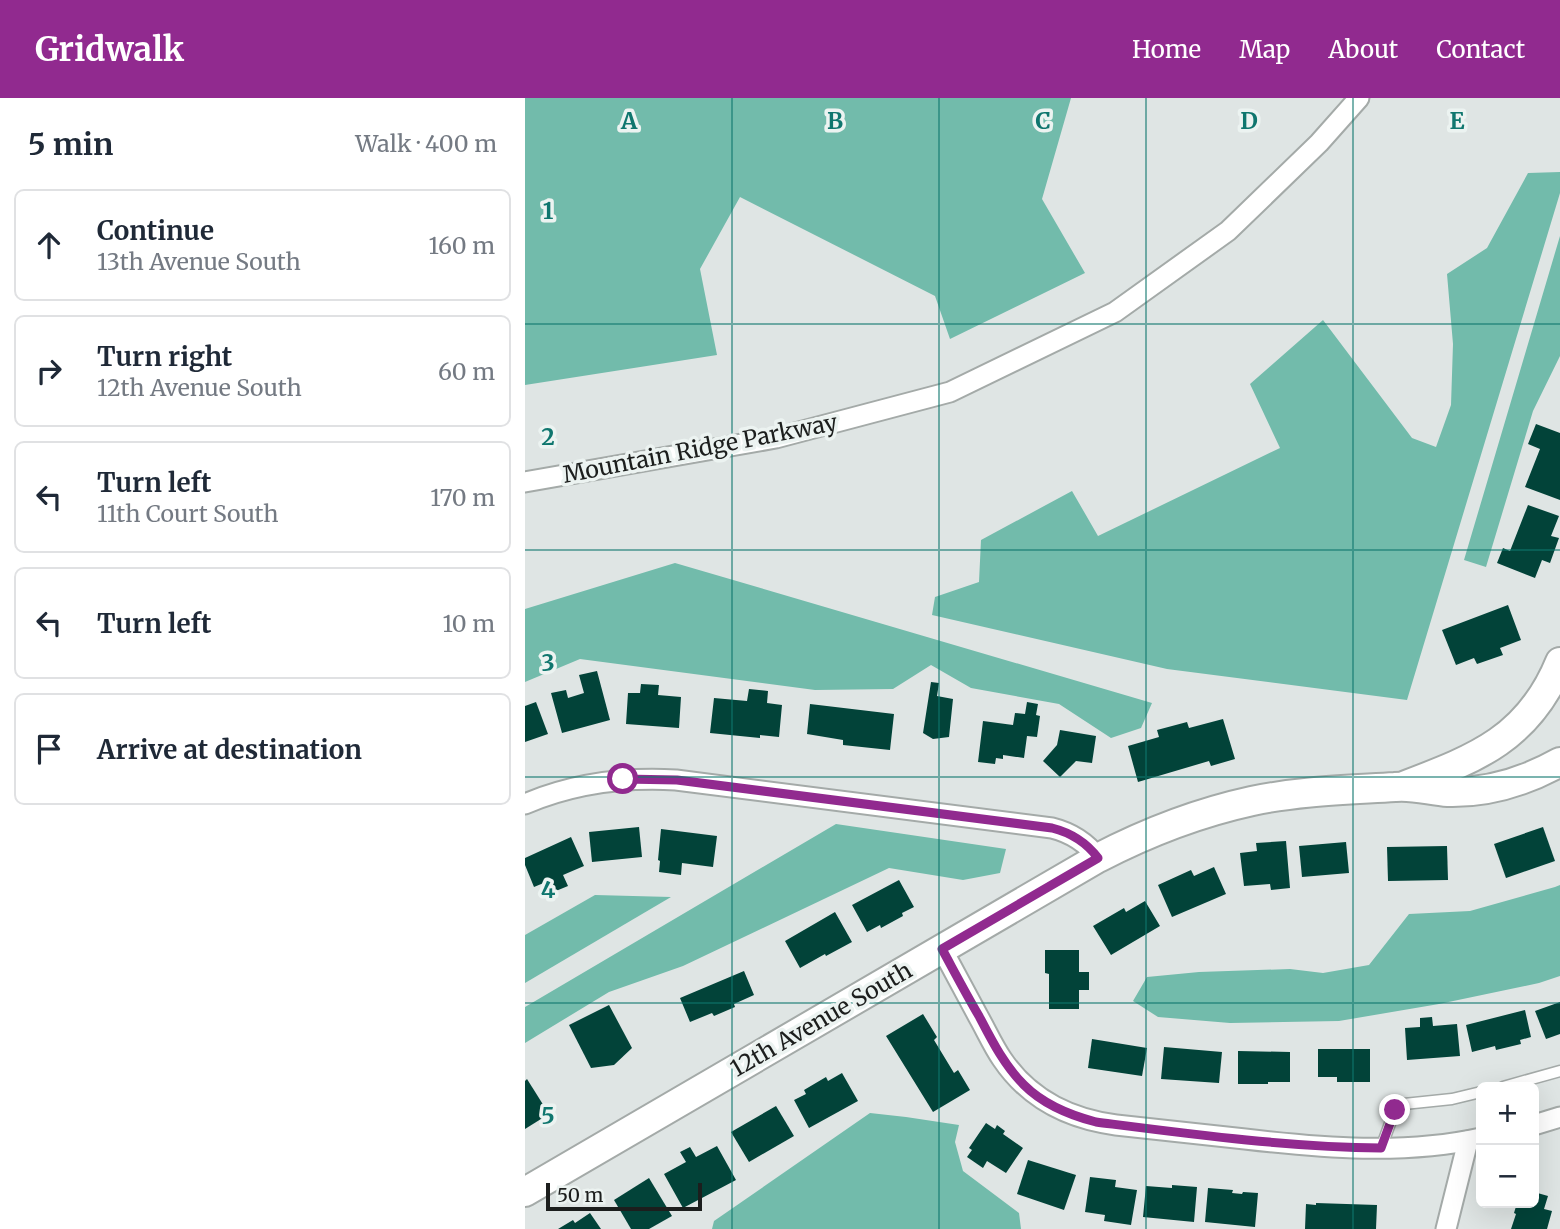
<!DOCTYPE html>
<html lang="en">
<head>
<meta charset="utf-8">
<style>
	:root { --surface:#fff; --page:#f2f2f3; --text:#1f2937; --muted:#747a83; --line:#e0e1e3; --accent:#912a8f }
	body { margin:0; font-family:Merriweather,serif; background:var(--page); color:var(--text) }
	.controls { position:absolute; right:21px; bottom:21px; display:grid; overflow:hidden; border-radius:10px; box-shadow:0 7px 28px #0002 }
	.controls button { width:63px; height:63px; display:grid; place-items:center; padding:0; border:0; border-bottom:2px solid var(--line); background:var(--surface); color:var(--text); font:35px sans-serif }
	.scale { position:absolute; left:21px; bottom:18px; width:156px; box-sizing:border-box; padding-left:7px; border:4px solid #1c1e1d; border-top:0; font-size:19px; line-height:24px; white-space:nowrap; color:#1c1e1d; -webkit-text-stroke:5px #ecf3f1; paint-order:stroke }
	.stop { position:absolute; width:21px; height:21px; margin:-16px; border:5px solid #912a8f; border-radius:50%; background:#fff }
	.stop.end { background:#912a8f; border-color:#fff; box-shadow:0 2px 7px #0008 }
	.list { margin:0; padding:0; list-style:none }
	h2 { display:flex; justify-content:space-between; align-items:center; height:91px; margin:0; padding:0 28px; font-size:30px }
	h2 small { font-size:23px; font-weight:400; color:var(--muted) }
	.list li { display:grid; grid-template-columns:46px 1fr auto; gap:21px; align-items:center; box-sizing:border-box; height:112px; margin:0 14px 14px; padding:0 14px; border:2px solid var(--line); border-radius:10px }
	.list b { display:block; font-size:26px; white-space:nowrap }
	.list p { margin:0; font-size:23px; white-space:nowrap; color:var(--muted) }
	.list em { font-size:23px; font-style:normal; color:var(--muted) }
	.icon { flex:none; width:38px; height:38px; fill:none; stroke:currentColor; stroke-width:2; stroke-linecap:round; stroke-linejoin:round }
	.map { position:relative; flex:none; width:1035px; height:1131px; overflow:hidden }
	header { display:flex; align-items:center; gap:42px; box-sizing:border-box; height:98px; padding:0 35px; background:var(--accent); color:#fff }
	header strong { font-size:33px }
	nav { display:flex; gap:38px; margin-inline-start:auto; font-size:24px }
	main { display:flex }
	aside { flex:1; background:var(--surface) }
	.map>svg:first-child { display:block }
</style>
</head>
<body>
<header>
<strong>Gridwalk</strong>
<nav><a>Home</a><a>Map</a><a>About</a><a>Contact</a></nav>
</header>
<main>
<aside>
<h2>5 min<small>Walk · 400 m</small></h2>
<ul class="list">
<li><svg class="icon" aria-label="ahead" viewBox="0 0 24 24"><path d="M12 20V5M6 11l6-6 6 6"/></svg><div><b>Continue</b><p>13th Avenue South</p></div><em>160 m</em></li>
<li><svg class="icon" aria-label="right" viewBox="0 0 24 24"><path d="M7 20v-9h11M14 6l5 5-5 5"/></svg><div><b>Turn right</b><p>12th Avenue South</p></div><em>60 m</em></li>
<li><svg class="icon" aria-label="left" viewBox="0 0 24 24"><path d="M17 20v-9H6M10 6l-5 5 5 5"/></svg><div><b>Turn left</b><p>11th Court South</p></div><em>170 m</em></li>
<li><svg class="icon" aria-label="left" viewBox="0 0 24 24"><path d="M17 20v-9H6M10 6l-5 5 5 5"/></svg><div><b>Turn left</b></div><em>10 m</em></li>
<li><svg class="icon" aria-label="arrive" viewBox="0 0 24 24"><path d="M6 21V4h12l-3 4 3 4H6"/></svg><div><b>Arrive at destination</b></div></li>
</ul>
</aside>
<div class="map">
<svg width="1035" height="1131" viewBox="0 0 1035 1131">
	<rect width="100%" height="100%" fill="#dfe5e4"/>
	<g fill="#72bbab">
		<path d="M 0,0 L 546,0 L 517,101 L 560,175 L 425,241 L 410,198 L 215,99 L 175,171 L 192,257 L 0,287 Z"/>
		<path d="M 1035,74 L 1035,95 L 882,602 L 642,571 L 407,517 L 410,499 L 454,484 L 456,442 L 547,393 L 573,438 L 755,350 L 725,286 L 798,222 L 887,340 L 911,349 L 926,307 L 928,246 L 922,176 L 962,150 L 1003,75 Z"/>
		<path d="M 1035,138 L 1035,258 L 1008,313 L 961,469 L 939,462 Z"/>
		<path d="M 150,465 L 627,605 L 616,630 L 586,640 L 534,606 L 446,590 L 406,567 L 368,591 L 290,592 L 55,561 L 0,584 L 0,511 Z"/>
		<path d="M 311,726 L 481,751 L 475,775 L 438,782 L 364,770 L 158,868 L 84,894 L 0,945 L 0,909 Z"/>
		<path d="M 1035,787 L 1035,878 L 1014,885 L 914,906 L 814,923 L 705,925 L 633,919 L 608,903 L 622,879 L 674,874 L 765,871 L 798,875 L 844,867 L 884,816 L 945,813 L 1030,789 Z"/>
		<path d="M 70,797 L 146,799 L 0,885 L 0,837 Z"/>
		<path d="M 345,1015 L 381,1019 L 434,1027 L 430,1044 L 438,1073 L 494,1115 L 496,1131 L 187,1131 L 189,1123 Z"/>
	</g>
	<g fill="#024339">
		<path d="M 1011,326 L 1035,335 L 1035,402 L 1000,389 L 1015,351 L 1003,346 Z"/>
		<path d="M 1003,407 L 1034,418 L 1026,438 L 1034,440 L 1025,465 L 1017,462 L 1010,480 L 972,465 L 978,450 L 985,453 Z"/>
		<path d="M 983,507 L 996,542 L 975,550 L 978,557 L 952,566 L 949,560 L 931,567 L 917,532 Z"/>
		<path d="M 72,573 L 85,622 L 37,635 L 26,595 L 41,592 L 43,600 L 59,595 L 54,577 Z"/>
		<path d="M 406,584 L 414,585 L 412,598 L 428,601 L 424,639 L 408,641 L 398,635 Z"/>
		<path d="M 116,586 L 134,587 L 133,597 L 156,599 L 154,630 L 101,626 L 103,595 L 115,595 Z"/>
		<path d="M 224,591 L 243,593 L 242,605 L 257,607 L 254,639 L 235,637 L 235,640 L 185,635 L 189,600 L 222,603 Z"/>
		<path d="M 11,604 L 23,636 L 0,644 L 0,608 Z"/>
		<path d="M 502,604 L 513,606 L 511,617 L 515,618 L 512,639 L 502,638 L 499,660 L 478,657 L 478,661 L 471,660 L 470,666 L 453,664 L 458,623 L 488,627 L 490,615 L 500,616 Z"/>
		<path d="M 285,606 L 369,616 L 365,652 L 318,647 L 318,642 L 282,636 Z"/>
		<path d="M 698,621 L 710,661 L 686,668 L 684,663 L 613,684 L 603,648 L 634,639 L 632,632 L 662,624 L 664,630 Z"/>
		<path d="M 535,632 L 571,638 L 567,665 L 551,663 L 535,679 L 518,663 L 532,647 Z"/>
		<path d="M 114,729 L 117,759 L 67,764 L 64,734 Z"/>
		<path d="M 1018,729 L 1030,763 L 981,780 L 969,746 Z"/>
		<path d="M 136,731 L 192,738 L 188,769 L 157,765 L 156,777 L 134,774 L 135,763 L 133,762 Z"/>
		<path d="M 46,739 L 59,768 L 38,777 L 43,788 L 26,795 L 21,784 L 9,789 L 0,767 L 0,760 Z"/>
		<path d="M 761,743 L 765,790 L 746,792 L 745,786 L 719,788 L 715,755 L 732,753 L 731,745 Z"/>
		<path d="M 821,744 L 824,775 L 777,779 L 774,748 Z"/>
		<path d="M 922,748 L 923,782 L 863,783 L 862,749 Z"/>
		<path d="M 689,769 L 701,796 L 647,819 L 633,787 L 666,772 L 669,778 Z"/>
		<path d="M 374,782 L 389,809 L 377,815 L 378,818 L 356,830 L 355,827 L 342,834 L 327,807 Z"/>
		<path d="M 620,803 L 635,828 L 586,857 L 568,828 L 599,810 L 601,814 Z"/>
		<path d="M 310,814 L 327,844 L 301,858 L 300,856 L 275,870 L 260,843 Z"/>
		<path d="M 520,852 L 554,852 L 554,874 L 564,874 L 564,892 L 554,892 L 554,911 L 524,911 L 524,876 L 520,875 Z"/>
		<path d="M 219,873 L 229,897 L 209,906 L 210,909 L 189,918 L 187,915 L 165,924 L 155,900 Z"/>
		<path d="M 1035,904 L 1035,936 L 1021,941 L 1010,913 Z"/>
		<path d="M 84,907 L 107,950 L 89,967 L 66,970 L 44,927 Z"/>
		<path d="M 1000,912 L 1006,939 L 995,942 L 996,946 L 971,952 L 970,948 L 947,954 L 941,927 Z"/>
		<path d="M 398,916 L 412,939 L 409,942 L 429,975 L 433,972 L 445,992 L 408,1014 L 361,938 Z"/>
		<path d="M 907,919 L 908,928 L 932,926 L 935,958 L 882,962 L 880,930 L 895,929 L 895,920 Z"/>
		<path d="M 567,941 L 622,950 L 617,978 L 563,970 Z"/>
		<path d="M 639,949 L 697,954 L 694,985 L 636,981 Z"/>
		<path d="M 793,951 L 845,951 L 845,984 L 812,984 L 812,979 L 793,979 Z"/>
		<path d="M 713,953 L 765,954 L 765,984 L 743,984 L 743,986 L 713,986 Z"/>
		<path d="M 317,975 L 333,1003 L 284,1030 L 269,1002 L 281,996 L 279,992 L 301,979 L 303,983 Z"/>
		<path d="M 2,981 L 24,1016 L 0,1031 L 0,983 Z"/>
		<path d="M 251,1008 L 269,1038 L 224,1064 L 206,1034 Z"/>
		<path d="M 461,1025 L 470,1031 L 472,1027 L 480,1033 L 478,1036 L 498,1050 L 481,1075 L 462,1063 L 458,1070 L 442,1059 L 447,1052 L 444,1050 Z"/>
		<path d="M 192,1048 L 211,1082 L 158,1110 L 139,1076 L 161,1064 L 155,1054 L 165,1049 L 171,1059 Z"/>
		<path d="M 503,1062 L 551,1077 L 539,1112 L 492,1096 Z"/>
		<path d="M 565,1079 L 591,1082 L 590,1089 L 612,1092 L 606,1127 L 579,1123 L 580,1117 L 560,1114 Z"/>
		<path d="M 124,1080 L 147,1118 L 124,1131 L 106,1131 L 89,1102 Z"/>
		<path d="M 647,1087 L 672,1089 L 669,1124 L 618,1119 L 621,1088 L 647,1090 Z"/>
		<path d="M 683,1090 L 708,1092 L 707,1095 L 717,1096 L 718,1094 L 733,1095 L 730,1129 L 680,1124 Z"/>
		<path d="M 1009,1094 L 1023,1098 L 1019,1111 L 1027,1113 L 1022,1131 L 986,1131 L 991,1116 L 989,1115 L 992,1105 L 1009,1105 Z"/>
		<path d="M 791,1105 L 852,1107 L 851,1131 L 780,1131 L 781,1106 L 791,1107 Z"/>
		<path d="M 65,1115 L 76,1131 L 33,1131 L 48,1122 L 50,1125 Z"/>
	</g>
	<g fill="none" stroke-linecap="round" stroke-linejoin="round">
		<defs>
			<g id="lane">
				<path d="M 978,989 L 1035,973"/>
				<path d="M 856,1050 L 870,1012 L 879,1006 L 927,1001 L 956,994"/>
			</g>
			<g id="street">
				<path d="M 0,384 L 251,340 L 425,294 L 590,214 L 703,133 L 794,45 L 834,0"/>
				<path d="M 0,706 C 49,685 99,679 151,682 L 527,730 C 547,735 561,744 573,760"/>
				<path d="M 417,851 C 429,873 441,896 453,918 C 461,932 468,948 477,961 C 504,1001 545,1021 591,1027 C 634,1032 677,1036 720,1041 C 797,1050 879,1057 956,1040"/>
				<path d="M 1009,1027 L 1035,1019"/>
				<path d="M 921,1131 L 943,1043"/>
			</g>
			<g id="secondary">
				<path d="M 881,687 C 952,660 1004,640 1035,564"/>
				<path d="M 0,1094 L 573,760 C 623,734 672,715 727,703 C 774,693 823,692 870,689 C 888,687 906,693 923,694 C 963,695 1001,683 1035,664"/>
			</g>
		</defs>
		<use href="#lane" stroke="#a4aaa8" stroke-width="13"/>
		<use href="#street" stroke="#a4aaa8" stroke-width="23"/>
		<use href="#secondary" stroke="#a4aaa8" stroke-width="32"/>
		<use href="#lane" stroke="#fff" stroke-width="10"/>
		<use href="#street" stroke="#fff" stroke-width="19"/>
		<use href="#secondary" stroke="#fff" stroke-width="28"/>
	</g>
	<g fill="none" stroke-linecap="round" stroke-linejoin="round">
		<path stroke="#912a8f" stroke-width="9" d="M 98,681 L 152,682 L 527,730 C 547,735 561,744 573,760 L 417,851 C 429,873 441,896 454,918 C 467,943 479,967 499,987 C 518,1006 544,1017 571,1024 C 665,1036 761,1049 856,1050 L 870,1012"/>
	</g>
	<path fill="none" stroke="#0f766e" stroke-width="2" stroke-opacity="0.55" d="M 207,0 L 207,1131M 414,0 L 414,1131M 621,0 L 621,1131M 828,0 L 828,1131M 0,226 L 1035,226M 0,452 L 1035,452M 0,679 L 1035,679M 0,905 L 1035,905"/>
	<g text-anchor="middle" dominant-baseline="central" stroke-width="7" stroke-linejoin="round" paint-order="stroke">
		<g font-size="23" fill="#1c1e1d" stroke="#ecf3f1">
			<text transform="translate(175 350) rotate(-11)">Mountain Ridge Parkway</text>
			<text transform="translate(296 921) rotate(-30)">12th Avenue South</text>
		</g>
	</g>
	<g font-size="23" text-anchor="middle" font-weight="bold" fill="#0f766e" stroke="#ecf3f1" stroke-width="7" stroke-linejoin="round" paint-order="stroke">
		<text x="104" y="31">A</text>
		<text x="310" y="31">B</text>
		<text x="518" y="31">C</text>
		<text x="724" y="31">D</text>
		<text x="932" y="31">E</text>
		<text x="23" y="121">1</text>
		<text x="23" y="347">2</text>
		<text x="23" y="573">3</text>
		<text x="23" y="800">4</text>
		<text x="23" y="1026">5</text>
	</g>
</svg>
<div class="controls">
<button>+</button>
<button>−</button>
</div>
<div class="scale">50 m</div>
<div class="stop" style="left:98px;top:681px"></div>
<div class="stop end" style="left:870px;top:1012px"></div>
</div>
</main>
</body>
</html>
